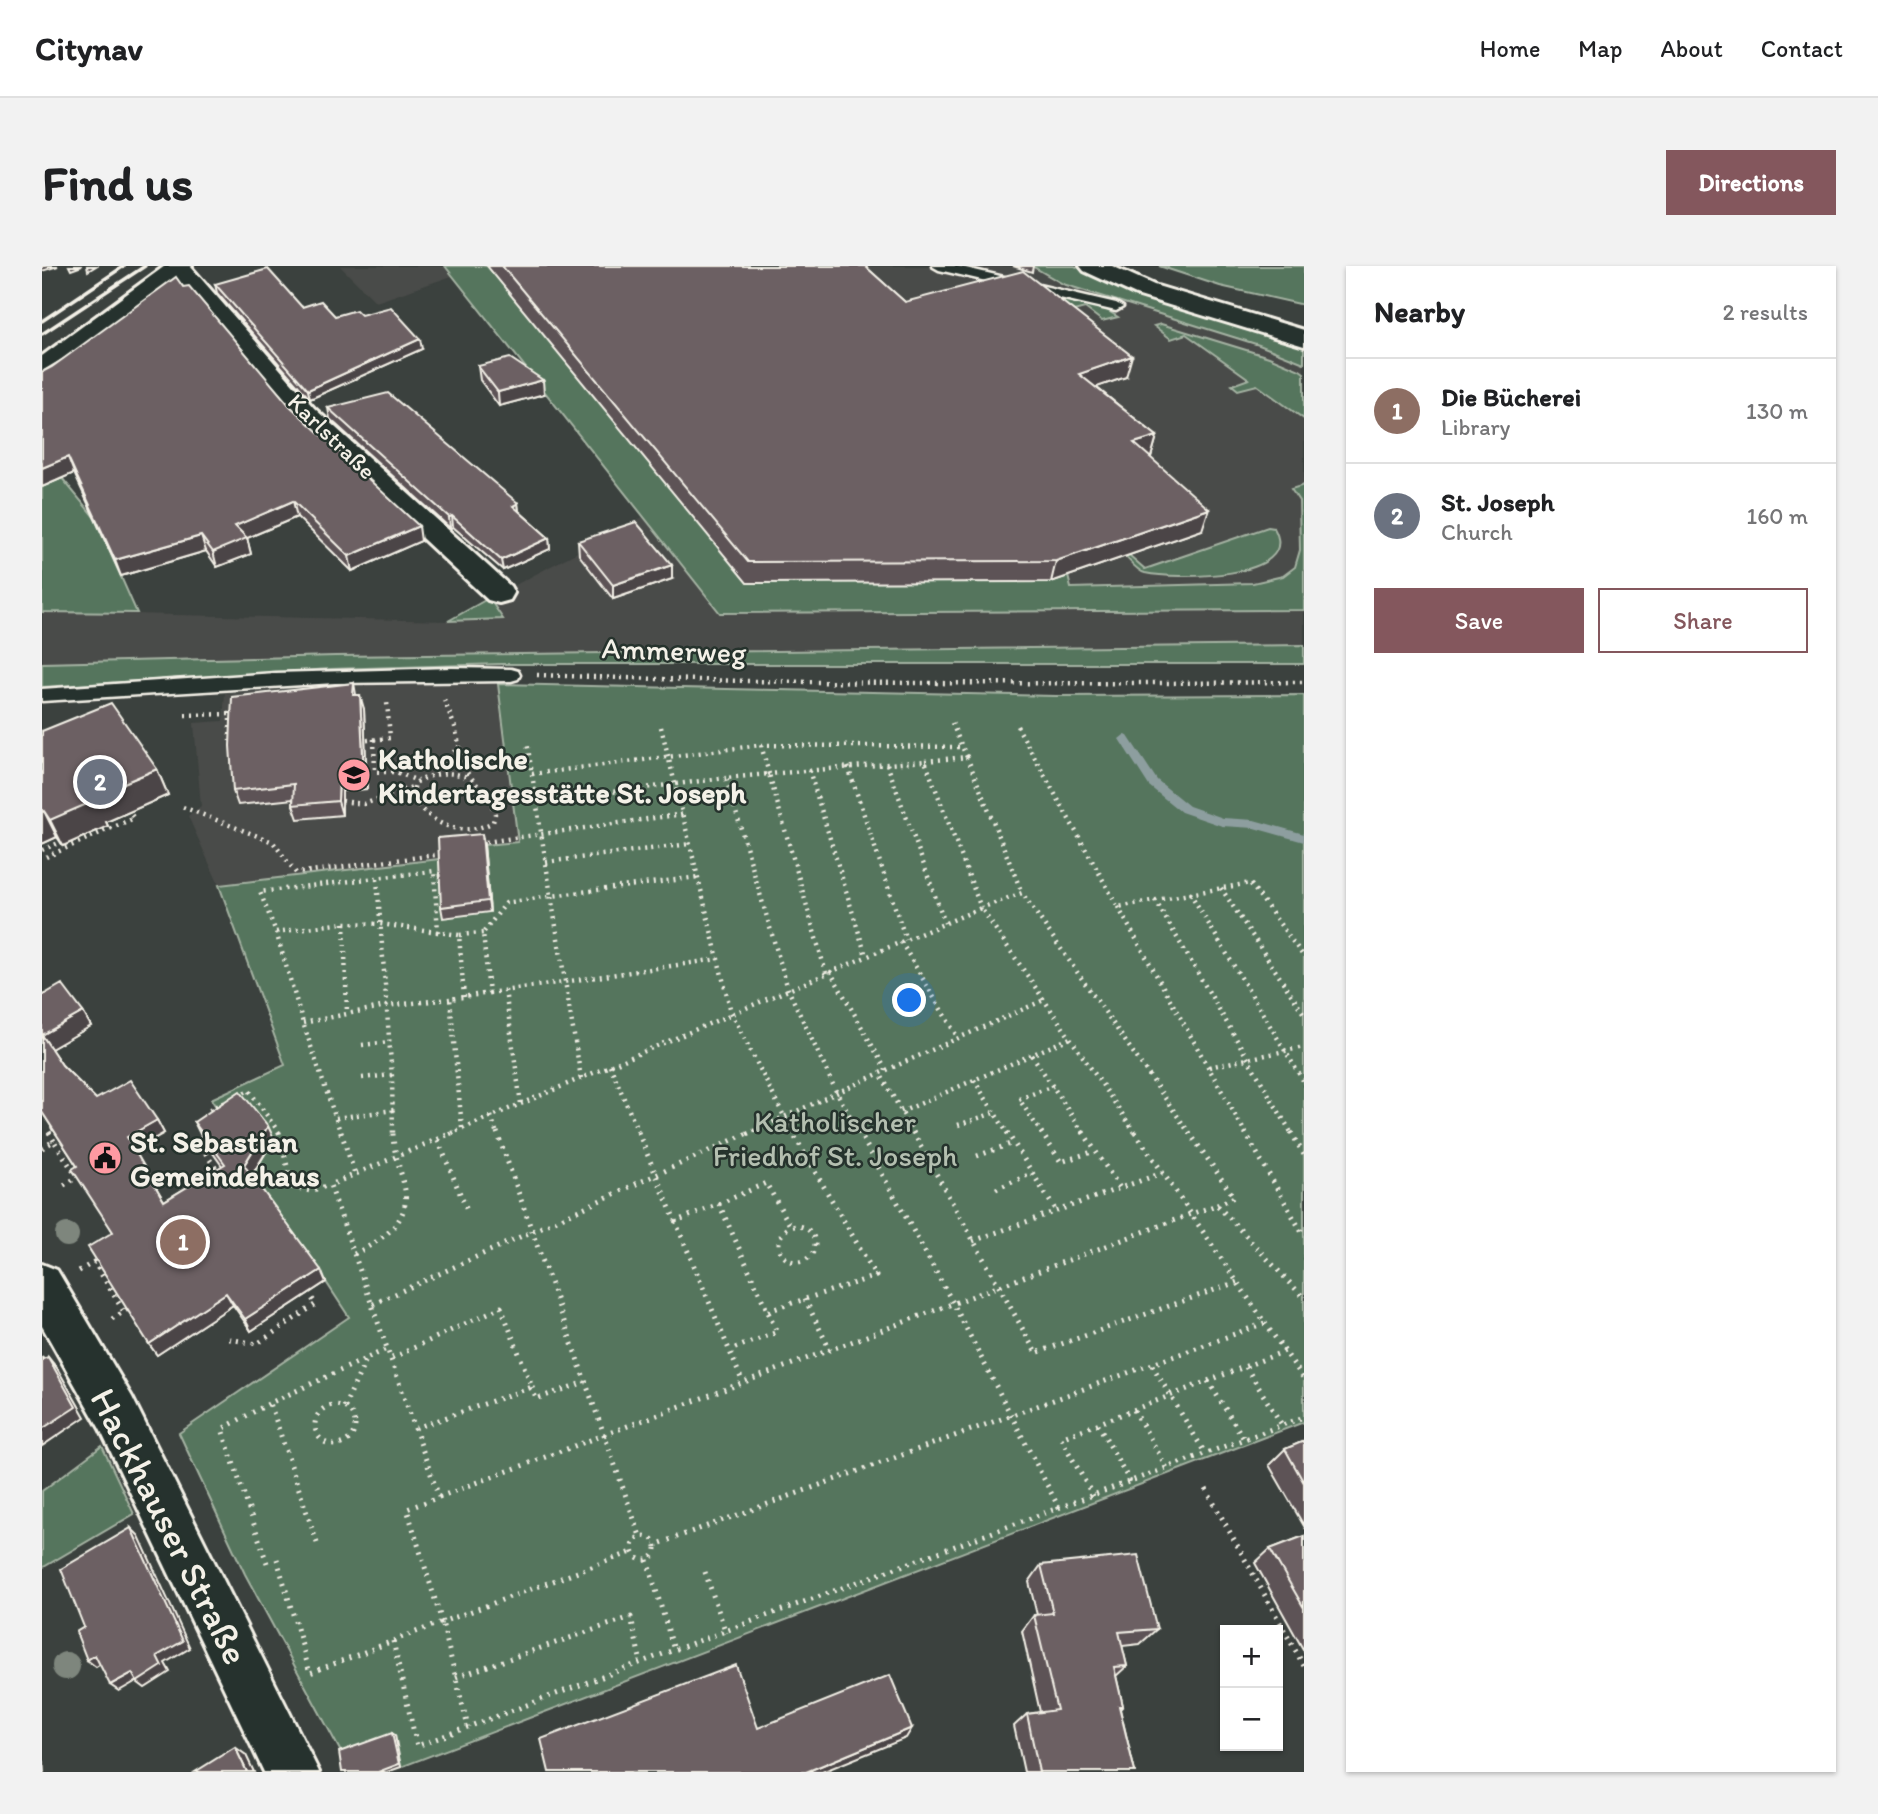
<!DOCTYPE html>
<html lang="en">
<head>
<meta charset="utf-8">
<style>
	:root { --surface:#fff; --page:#f2f2f2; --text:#202124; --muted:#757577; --line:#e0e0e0; --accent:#84575d }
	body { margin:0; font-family:Itim,sans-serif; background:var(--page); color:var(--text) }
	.controls { position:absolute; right:21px; bottom:21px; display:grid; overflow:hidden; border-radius:0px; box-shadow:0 2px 5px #0004 }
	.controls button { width:63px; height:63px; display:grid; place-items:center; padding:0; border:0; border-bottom:2px solid var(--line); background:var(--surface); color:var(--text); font:35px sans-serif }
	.you { position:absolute; left:868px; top:735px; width:24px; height:24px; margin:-18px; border:5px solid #fff; border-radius:50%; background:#1a73e8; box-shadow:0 0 0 10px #1a73e833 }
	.badge { display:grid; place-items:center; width:46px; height:46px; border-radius:50%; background:var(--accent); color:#fff; font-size:23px; font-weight:700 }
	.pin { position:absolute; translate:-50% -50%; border:4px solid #fff; box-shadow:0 2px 7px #0006 }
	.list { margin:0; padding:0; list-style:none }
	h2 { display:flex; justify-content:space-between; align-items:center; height:91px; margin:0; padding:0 28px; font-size:30px }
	h2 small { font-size:23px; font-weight:400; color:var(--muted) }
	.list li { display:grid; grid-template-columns:46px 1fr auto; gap:21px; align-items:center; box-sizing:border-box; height:105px; padding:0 28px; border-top:2px solid var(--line) }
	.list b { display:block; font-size:26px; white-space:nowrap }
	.list p { margin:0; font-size:23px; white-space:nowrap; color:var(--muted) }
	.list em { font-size:23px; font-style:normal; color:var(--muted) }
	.actions { display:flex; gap:14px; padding:21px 28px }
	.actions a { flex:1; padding:16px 0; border:2px solid var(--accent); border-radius:0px; text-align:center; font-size:24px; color:var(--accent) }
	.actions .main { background:var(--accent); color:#fff }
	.map { position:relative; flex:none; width:1262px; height:1506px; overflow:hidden; border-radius:0px }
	header { display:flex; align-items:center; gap:42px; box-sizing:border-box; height:98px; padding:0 35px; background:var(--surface); border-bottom:2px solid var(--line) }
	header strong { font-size:33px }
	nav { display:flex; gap:38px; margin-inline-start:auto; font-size:24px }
	.intro { display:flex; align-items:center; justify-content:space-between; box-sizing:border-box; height:168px; padding:0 42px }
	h1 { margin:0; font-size:49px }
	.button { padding:18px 32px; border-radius:0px; background:var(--accent); color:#fff; font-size:24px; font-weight:700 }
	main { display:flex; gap:42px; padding:0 42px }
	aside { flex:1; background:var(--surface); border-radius:0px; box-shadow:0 2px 5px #0004 }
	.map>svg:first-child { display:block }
</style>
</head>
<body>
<header>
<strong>Citynav</strong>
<nav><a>Home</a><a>Map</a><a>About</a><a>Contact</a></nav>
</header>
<div class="intro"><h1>Find us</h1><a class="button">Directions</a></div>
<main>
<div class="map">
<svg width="1262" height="1506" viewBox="0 0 1262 1506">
	<rect width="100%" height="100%" fill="#3b413e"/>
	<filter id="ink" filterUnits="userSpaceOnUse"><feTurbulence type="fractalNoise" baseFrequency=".0143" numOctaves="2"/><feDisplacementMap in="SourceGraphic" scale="14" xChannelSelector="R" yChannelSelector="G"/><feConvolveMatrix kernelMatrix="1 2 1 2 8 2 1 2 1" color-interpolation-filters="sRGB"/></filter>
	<g filter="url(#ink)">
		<g fill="#4a4b49">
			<path d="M 298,0 L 990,0 L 1021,18 L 1253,91 L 1262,97 L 1262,379 L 334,389 L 0,397 L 0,346 L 406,355 L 601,251 L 410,10 L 334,36 Z"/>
			<path d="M 456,418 L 477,576 L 432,580 L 432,589 L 177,619 L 146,550 L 159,540 L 152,457 L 181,455 L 183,427 L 328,419 Z"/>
		</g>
		<g fill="#55745d" stroke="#a4b2a2" stroke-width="2">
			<path d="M 403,0 L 447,0 L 1026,310 L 1029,322 L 1211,317 L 1241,310 L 1253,301 L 1258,284 L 1257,235 L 1249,223 L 1262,219 L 1262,344 L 678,347 Z"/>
			<path d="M 990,0 L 1033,0 L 1091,28 L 1262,79 L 1262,97 L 1217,79 L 1021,18 Z"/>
			<path d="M 1117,0 L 1262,0 L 1262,39 L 1178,20 Z"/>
			<path d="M 1015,30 L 1063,43 L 1076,51 L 1060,55 L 1043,42 L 1028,46 L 1010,32 Z"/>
			<path d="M 1119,58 L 1227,91 L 1258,104 L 1262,107 L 1262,153 L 1215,119 L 1196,124 L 1190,119 L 1207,113 L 1144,68 L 1129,73 L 1112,60 Z"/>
			<path d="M 20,212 L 53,252 L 95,347 L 0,346 L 0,221 Z"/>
			<path d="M 1226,261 L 1232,262 C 1262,315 1130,313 1103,307 C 1095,305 1089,296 1083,290 L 1087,289 L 1103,303 Z"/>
			<path d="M 447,332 L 461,353 L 406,355 Z"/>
			<path d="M 1262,379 L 1262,398 L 460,398 L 289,403 L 0,421 L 0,397 L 293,390 Z"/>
			<path d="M 456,418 L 1014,430 L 1262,429 L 1262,1156 L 359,1501 L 352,1470 L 300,1488 L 203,1308 L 137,1167 L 307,1051 L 284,1016 L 212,943 L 190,866 L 169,833 L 243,799 L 177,619 L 431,589 L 431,580 L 476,576 Z"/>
			<path d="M 60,1180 L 92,1248 L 0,1302 L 0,1225 Z"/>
		</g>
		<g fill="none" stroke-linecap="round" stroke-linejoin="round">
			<path fill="#8d9e9f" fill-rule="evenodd" d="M 1082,469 L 1086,470 L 1115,514 L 1147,540 L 1181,552 L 1212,554 L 1262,568 L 1262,576 L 1212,562 L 1180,560 L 1139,546 L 1107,520 L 1077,473 Z"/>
			<defs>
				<g id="lane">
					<path d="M 890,0 L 915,0 L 1074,37 L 1081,41 L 1074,45 L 897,4 Z"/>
					<path d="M 410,402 L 469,403 L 476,405 L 478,409 L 476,413 L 469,415 L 293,417 L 0,435 L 0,423 L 234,407 Z"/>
				</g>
				<g id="street">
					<path d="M 125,0 L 148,0 L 272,142 L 468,320 L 472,327 L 468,334 L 457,337 L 446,334 L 254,154 Z"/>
					<path d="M 0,998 L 15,1004 L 90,1131 L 277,1506 L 222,1506 L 58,1163 L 0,1060 Z"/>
				</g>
				<path id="secondary" d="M 123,0 L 150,0 L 9,108 L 0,110 L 0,90 Z"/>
				<path id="highway" d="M 1038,0 L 1070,0 L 1112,19 L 1262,64 L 1262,80 L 1094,29 L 1042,5 Z"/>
			</defs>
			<use href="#lane" stroke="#f4f1e8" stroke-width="5"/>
			<use href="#street" stroke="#f4f1e8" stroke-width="6"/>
			<use href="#secondary" stroke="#f4f1e8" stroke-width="6"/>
			<use href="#highway" stroke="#f4f1e8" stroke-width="6"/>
			<g stroke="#f4f1e8" stroke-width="4.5" stroke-dasharray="2 5" stroke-linecap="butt">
				<path d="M 495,409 C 751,419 1006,418 1262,416"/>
				<path d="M 402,434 L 413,461 L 423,504 L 449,536 L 453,548 L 451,556 C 419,573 390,559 370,531 L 373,517 C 391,507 408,504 427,512"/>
				<path d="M 188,446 L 188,475"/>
				<path d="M 143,449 L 188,448"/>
				<path d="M 910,457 L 920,481"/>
				<path d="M 975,460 L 1076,641 L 1208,617 L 1262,691"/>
				<path d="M 619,461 L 689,746 L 751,868"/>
				<path d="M 332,473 L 333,506 L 354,506 L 376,515"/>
				<path d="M 318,475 L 348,472 L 345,436"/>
				<path d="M 719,479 L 920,481 L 925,491"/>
				<path d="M 883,495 L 925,491 L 980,627"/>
				<path d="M 845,498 L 903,657"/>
				<path d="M 806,501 L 864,674"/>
				<path d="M 767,504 L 824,690"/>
				<path d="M 393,507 L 417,480"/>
				<path d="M 490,508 L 719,479 L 727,508 L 883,495 L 939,642 L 980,627 L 1148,868"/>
				<path d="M 300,535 L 322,538 L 370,521"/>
				<path d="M 495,535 L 684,512"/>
				<path d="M 141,541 L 231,576 L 254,607 L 401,588"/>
				<path d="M 437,577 L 641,548"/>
				<path d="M 0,584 L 19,576"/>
				<path d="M 4,591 L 92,552 L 87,546"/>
				<path d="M 504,596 L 648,578"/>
				<path d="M 335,613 L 350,811 L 351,868"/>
				<path d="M 1179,622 L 1262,748"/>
				<path d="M 1148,627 L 1262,816"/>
				<path d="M 1113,634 L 1250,868"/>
				<path d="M 1076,641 L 1204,868"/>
				<path d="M 302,657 L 305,747"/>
				<path d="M 234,666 L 302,657 L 338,658 L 396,666"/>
				<path d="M 859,676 L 916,772"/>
				<path d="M 788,705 L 844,804"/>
				<path d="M 784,707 L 727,508 L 684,512 L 746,723 L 794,825 L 818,868"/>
				<path d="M 463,724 L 479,838"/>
				<path d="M 447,727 L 676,693"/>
				<path d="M 422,731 L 417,669 L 441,667"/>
				<path d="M 261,757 L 344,740 L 408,733"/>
				<path d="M 320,779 L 347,776"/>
				<path d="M 990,789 L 1042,868"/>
				<path d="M 568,799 L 597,868"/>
				<path d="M 1167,801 L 1262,781"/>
				<path d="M 320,812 L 350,809"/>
				<path d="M 539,812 L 509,630 L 656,611"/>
				<path d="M 932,814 L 966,868"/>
				<path d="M 196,830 L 207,824 L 238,868"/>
				<path d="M 859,846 L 1028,772"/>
				<path d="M 169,849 L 166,844 L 185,835"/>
				<path d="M 449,850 L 455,868"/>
				<path d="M 294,852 L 352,844"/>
				<path d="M 916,859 L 952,847"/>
				<path d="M 420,862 L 408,733 L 447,727 L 441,667 L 464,637 L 509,630 L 485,476"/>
				<path d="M 8,868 L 6,865 L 14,861"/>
				<path d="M 299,868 L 261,757 L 234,666 L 218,626 L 392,605 L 396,666 L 417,669"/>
				<path d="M 408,868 L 939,642 L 1094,868"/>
				<path d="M 705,868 L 838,807"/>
				<path d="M 872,868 L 838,807 L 1002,734"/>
				<path d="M 1000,868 L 977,833 L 1011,820"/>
			</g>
			<g stroke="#f4f1e8" stroke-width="5" stroke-dasharray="2 6" stroke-linecap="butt">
				<path d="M 7,866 L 12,875"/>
				<path d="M 237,866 L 250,921 L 268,925 L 288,919"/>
				<path d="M 299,866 L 313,908"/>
				<path d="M 412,866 L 288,919 L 397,1231 L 365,1243 L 400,1356 L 590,1286"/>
				<path d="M 455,866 L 598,1270"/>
				<path d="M 596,866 L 701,1117"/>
				<path d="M 817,866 L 911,1037 L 1017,1242"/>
				<path d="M 871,866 L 994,1087 L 1195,1016"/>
				<path d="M 965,866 L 1014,945"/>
				<path d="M 999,866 L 1019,896 L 1053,885"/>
				<path d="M 1041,866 L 1078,922"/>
				<path d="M 1093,866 L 1149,948 L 1175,939 L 1262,1032"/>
				<path d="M 1147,866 L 1192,931 L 1175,939"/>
				<path d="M 1203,866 L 1262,970"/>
				<path d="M 1249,866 L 1262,889"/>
				<path d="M 396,874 L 426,947"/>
				<path d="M 168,876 L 160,882 L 177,907"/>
				<path d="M 0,882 L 12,875 L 35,911"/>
				<path d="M 935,890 L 971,877"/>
				<path d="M 22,919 L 36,911"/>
				<path d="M 954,923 L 991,907"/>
				<path d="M 677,938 L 724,917 L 749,961"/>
				<path d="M 632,956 L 677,938 L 735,1066 L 688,1084"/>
				<circle cx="755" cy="978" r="18"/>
				<path d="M 931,975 L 1120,907"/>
				<path d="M 312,988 C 339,975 371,955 362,919 C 358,901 351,886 351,866"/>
				<path d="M 37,1005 L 52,996 L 82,1046"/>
				<path d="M 763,1033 L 788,1084"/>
				<path d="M 331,1038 L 708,866"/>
				<path d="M 726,1045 L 834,1010 L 750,866"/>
				<path d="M 70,1053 L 86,1043"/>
				<path d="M 1223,1057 L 1262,1113"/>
				<path d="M 187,1073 L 215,1078 L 274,1038 L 266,1027"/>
				<path d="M 350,1092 L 459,1041 L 490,1121 L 374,1162"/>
				<path d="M 1110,1099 L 1163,1187"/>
				<path d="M 1204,1101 L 1240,1159"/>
				<path d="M 1166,1115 L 1202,1173"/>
				<path d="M 490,1121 L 494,1133 L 543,1116"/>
				<circle cx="293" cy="1159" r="20"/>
				<path d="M 302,1141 L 324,1094"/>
				<path d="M 1092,1144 L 1125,1202"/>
				<path d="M 1056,1158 L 1088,1216"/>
				<path d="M 1164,1223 L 1262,1400"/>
				<path d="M 1051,1230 L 1019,1172 L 1243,1085"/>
				<path d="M 397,1231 L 1149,948 L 1223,1057 L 613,1279"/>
				<circle cx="602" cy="1282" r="12"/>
				<path d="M 275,1277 L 228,1137 L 347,1082"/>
				<path d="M 235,1293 L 268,1407 L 400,1356 L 426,1461"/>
				<path d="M 605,1294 L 632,1384 L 1262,1151"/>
				<path d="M 225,1297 L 180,1163 L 228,1137"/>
				<path d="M 663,1306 L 684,1367"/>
				<path d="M 351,1375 L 375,1480 L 632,1384"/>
				<path d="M 414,1411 L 589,1351 L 599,1397"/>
			</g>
			<use href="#lane" fill="#26332d" fill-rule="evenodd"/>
			<use href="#street" fill="#26332d" fill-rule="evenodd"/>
			<use href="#secondary" fill="#26332d" fill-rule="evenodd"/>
			<use href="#highway" fill="#26332d" fill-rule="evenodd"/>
			<g stroke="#f4f1e8" stroke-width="3.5">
				<path d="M 0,55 L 82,0"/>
				<path d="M 0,68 L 103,0"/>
			</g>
		</g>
		<g fill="#7e867d">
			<circle cx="25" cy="969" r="12"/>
			<circle cx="24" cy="1400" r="14"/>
		</g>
		<g fill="#5d5356" stroke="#f4f1e8" stroke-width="2">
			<path d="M 445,0 L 823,0 L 863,36 L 1084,111 L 1054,121 L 1115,170 L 1109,191 L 1108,191 L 1160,264 L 1009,316 L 705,317 Z"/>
			<path d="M 971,0 L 991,0 L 990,6 Z"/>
			<path d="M 173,18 L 293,50 L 319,49 L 380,83 L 268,133 L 175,27 Z"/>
			<path d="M 141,21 L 248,140 L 379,275 L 310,305 L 255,251 L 205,272 L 209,288 L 175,301 L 164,285 L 79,310 L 32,207 L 0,221 L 0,106 Z"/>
			<path d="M 436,100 L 502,128 L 457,140 L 438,114 Z"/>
			<path d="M 286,142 L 476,237 L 477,245 L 507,272 L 508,283 L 461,304 L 411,261 L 408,262 L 288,153 Z"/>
			<path d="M 536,275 L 630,313 L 571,333 L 537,289 Z"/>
			<path d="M 312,417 L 314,429 L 322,443 L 325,523 L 300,525 L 300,549 L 256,553 L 251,539 L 251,533 L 196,539 L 191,525 Z"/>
			<path d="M 0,465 L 115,503 L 126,529 L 64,556 L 66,560 L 21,580 L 15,571 L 0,578 Z"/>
			<path d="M 442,579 L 448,646 L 401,652 L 399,641 Z"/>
			<path d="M 0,728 L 41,746 L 49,760 L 9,783 L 20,799 L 54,833 L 115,854 L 122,867 L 92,884 L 122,935 L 180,900 L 159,870 L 152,856 L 232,873 L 210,910 L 284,1016 L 209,1065 L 191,1039 L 115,1089 L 107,1078 L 71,966 L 35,900 L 0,846 Z"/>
			<path d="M 1262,1175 L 1262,1260 L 1227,1199 L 1243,1183 Z"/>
			<path d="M 1262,1270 L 1262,1385 L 1213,1297 L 1228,1283 Z"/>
			<path d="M 999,1299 L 1115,1363 L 1098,1378 L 1080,1380 L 1085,1400 L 1074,1410 L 1081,1440 L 1078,1443 L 1093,1506 L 982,1506 L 972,1460 L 985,1448 L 998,1446 L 980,1365 L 992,1349 L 995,1349 L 987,1316 Z"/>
		</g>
		<g fill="#4c4446" stroke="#f4f1e8" stroke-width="2">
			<path d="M 0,0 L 16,0 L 0,5 Z"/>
			<path d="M 27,0 L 40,0 L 29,4 Z"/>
			<path d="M 45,0 L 54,0 L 46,5 Z"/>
			<path d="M 378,73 L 380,83 L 268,133 L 266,124 Z"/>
			<path d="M 1090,90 L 1084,111 L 1032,129 L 1037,108 Z"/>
			<path d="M 501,114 L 502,128 L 457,140 L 456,126 Z"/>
			<path d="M 1115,170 L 1109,191 L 1086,198 L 1092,177 Z"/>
			<path d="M 26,191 L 32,207 L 0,221 L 0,202 Z"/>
			<path d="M 251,235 L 255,251 L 205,272 L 209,288 L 175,301 L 171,286 L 193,260 Z"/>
			<path d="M 476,237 L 477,248 L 471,240 Z"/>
			<path d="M 1167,243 L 1160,264 L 1009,316 L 1014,295 Z"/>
			<path d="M 410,250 L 411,261 L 408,262 L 407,251 Z"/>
			<path d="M 377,260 L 379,275 L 310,305 L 307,290 Z"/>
			<path d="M 159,270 L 164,285 L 79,310 L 73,294 Z"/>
			<path d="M 507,272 L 508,283 L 461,304 L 459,294 Z"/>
			<path d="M 630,299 L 630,313 L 571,333 L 571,319 Z"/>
			<path d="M 318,429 L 322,443 L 325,523 L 322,509 Z"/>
			<path d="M 115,503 L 126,529 L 64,556 L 66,560 L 21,580 L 8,554 L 51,530 Z"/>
			<path d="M 297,511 L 300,525 L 300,549 L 296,535 Z"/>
			<path d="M 2,545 L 15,571 L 0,578 L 0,546 Z"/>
			<path d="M 440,568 L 442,579 L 448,646 L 446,635 Z"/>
			<path d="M 41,746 L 49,760 L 9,783 L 0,769 Z"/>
			<path d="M 115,854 L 122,867 L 92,884 L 85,871 Z"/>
			<path d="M 226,860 L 232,873 L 208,912 L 202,899 Z"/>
			<path d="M 279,1004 L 284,1016 L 209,1065 L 203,1053 Z"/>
			<path d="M 184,1027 L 191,1039 L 115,1089 L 107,1078 Z"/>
			<path d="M 6,1091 L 15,1102 L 43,1151 L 0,1180 L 0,1163 Z"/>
			<path d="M 89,1262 L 97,1270 L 148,1382 L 123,1397 L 128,1406 L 103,1422 L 95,1416 L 115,1390 Z"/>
			<path d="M 53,1389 L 62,1396 L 54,1401 L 45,1394 Z"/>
			<path d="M 90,1407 L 98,1413 L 77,1425 L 68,1419 Z"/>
			<path d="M 870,1462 L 864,1472 L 780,1506 L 764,1506 Z"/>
			<path d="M 350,1467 L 353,1469 L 359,1501 L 345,1506 L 336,1506 Z"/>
			<path d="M 193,1481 L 204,1489 L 212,1506 L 205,1506 Z"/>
			<path d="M 0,1491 L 1,1492 L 2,1506 L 0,1506 Z"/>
		</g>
		<g fill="#6c6164" stroke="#f4f1e8" stroke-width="2">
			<path d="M 460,0 L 823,0 L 863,36 L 981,5 L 1090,90 L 1037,108 L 1115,170 L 1092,177 L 1167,243 L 1014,295 L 706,296 Z"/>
			<path d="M 226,3 L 260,41 L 279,35 L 293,50 L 314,44 L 319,49 L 349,41 L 378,73 L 266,124 L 173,18 Z"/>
			<path d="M 134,11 L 141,21 L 147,20 L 248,140 L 377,260 L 307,290 L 251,235 L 193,260 L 205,272 L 171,286 L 159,270 L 73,294 L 26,191 L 0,202 L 0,106 L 10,101 Z"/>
			<path d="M 468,92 L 501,114 L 456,126 L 436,100 Z"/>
			<path d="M 346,127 L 476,237 L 471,240 L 507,272 L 459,294 L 410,250 L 407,251 L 286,142 Z"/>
			<path d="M 594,256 L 630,299 L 571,319 L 536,275 Z"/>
			<path d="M 312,417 L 311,429 L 318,429 L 322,509 L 297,511 L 296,535 L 251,539 L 252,518 L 191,525 L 188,480 L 190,431 Z"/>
			<path d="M 69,437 L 115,503 L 51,530 L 54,534 L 8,554 L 2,545 L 0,546 L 0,465 Z"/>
			<path d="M 440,568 L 446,635 L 399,641 L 396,572 Z"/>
			<path d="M 20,718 L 41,746 L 0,769 L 20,799 L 54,833 L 88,814 L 115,854 L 85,871 L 122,935 L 183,898 L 152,856 L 198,825 L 226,860 L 202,899 L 279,1004 L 203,1053 L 184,1027 L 107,1078 L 46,981 L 71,966 L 30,903 L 35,900 L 0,846 L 0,728 L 1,729 Z"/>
			<path d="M 0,1091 L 1,1093 L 6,1091 L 34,1141 L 0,1163 Z"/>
			<path d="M 1262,1175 L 1262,1217 L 1243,1183 Z"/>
			<path d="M 89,1262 L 141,1375 L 115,1390 L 120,1400 L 95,1416 L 90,1407 L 68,1419 L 53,1389 L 45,1394 L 34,1366 L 42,1361 L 19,1303 Z"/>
			<path d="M 1262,1270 L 1262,1342 L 1228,1283 Z"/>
			<path d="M 1096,1289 L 1115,1363 L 1077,1366 L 1085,1400 L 1072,1401 L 1081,1440 L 1077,1440 L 1093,1506 L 997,1506 L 985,1448 L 1015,1444 L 992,1349 L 1011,1347 L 999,1299 Z"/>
			<path d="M 694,1399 L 716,1462 L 848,1409 L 870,1462 L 764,1506 L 507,1506 L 499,1473 Z"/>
			<path d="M 350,1467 L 357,1498 L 336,1506 L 300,1506 L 297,1486 Z"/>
			<path d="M 193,1481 L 205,1506 L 153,1506 Z"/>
		</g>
	</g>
	<defs>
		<symbol id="school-disc" viewBox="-11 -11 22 22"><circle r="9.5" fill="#ff9aa2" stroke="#26332d"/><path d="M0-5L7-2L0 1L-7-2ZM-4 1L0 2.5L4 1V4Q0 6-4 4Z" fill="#111"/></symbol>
		<symbol id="civic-disc" viewBox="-11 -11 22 22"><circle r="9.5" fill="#ff9aa2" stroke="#26332d"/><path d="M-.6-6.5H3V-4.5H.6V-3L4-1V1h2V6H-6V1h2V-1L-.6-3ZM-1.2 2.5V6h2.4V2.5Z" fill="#111"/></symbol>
	</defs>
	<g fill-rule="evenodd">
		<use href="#school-disc" x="293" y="490" width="38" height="38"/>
		<use href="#civic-disc" x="44" y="873" width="38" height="38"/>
	</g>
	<g text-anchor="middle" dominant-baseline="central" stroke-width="5" stroke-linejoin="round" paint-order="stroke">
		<g font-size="24" fill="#f4f1e8" stroke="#26332d">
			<text transform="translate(290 170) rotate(44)">Karlstraße</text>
		</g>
		<g font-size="30" fill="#f4f1e8" stroke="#26332d">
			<text transform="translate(632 384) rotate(2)">Ammerweg</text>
		</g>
		<g font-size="30" font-weight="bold" fill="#f4f1e8" stroke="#26332d" text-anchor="start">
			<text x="336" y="492">Katholische<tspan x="336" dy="34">Kindertagesstätte St. Joseph</tspan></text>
			<text x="88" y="875">St. Sebastian<tspan x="88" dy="34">Gemeindehaus</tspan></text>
		</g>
		<g font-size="30" fill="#b4bfb0" stroke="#26332d">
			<text x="793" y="855">Katholischer<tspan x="793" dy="34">Friedhof St. Joseph</tspan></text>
		</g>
		<g font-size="37" fill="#f4f1e8" stroke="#26332d">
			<text transform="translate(128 1260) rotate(63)">Hackhauser Straße</text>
		</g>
	</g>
</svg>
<div class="controls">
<button>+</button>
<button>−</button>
</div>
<div class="you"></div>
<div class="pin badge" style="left:141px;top:976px;background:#8d6e63">1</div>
<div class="pin badge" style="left:58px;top:516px;background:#6b7280">2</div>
</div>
<aside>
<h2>Nearby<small>2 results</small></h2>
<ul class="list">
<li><span class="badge" style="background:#8d6e63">1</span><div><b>Die Bücherei</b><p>Library</p></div><em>130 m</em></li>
<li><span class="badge" style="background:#6b7280">2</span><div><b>St. Joseph</b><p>Church</p></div><em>160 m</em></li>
</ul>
<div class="actions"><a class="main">Save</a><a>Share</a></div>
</aside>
</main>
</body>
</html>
